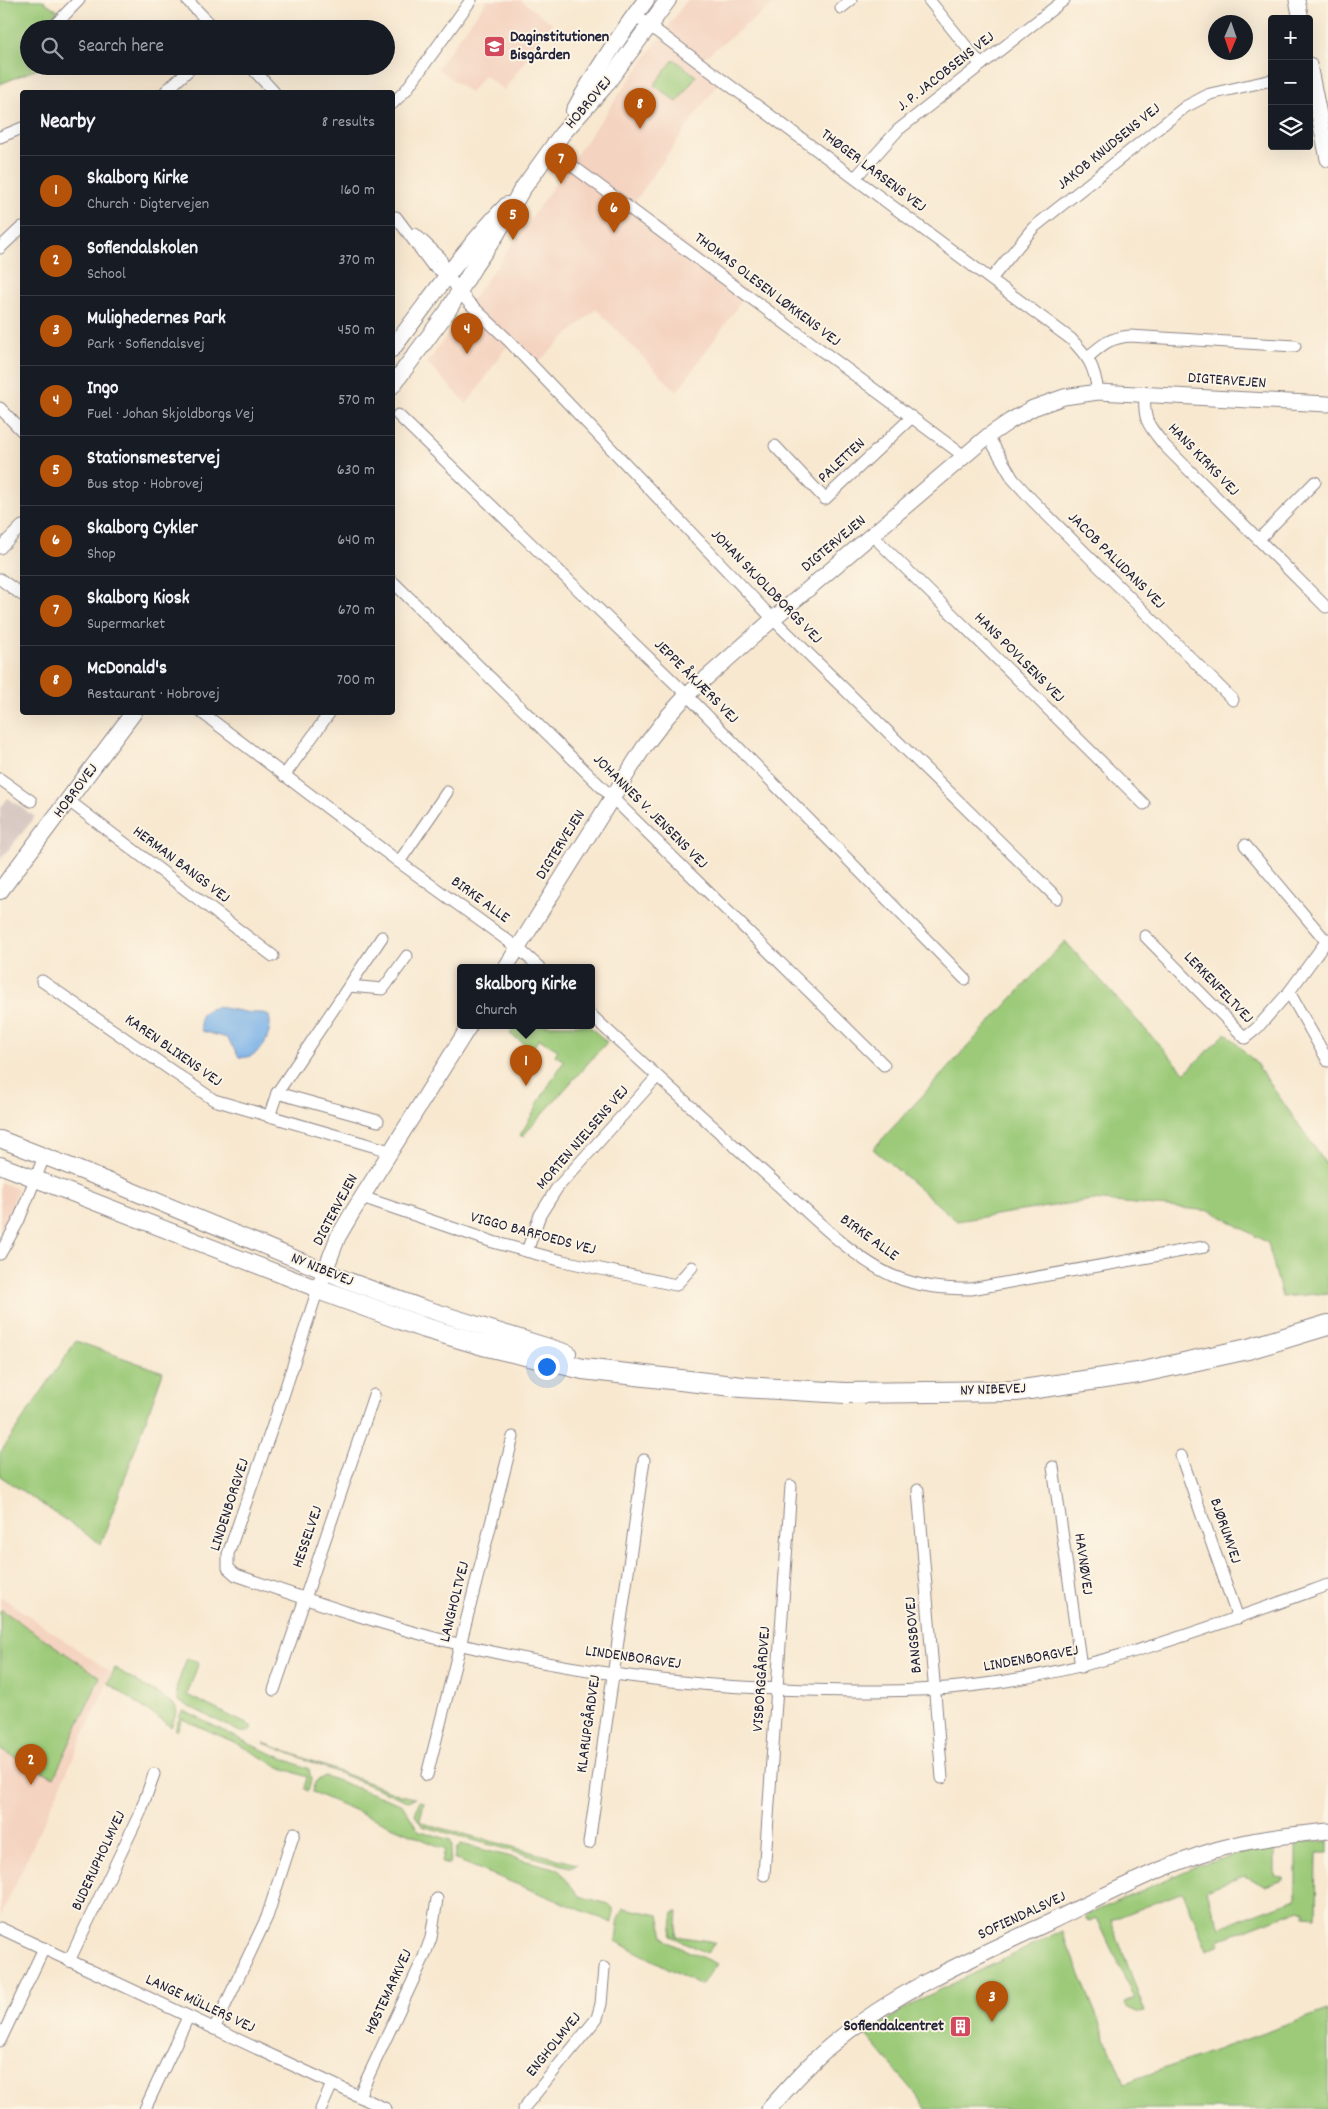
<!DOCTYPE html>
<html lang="en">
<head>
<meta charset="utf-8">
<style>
	:root { --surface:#171b24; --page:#20242c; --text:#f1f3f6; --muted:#9ea1a6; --line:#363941; --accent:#b45309 }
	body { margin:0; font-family:Dekko,sans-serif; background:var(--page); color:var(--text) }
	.controls { position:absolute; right:15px; top:15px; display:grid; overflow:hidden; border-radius:5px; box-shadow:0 5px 20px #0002 }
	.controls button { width:45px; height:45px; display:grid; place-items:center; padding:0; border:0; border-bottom:1px solid var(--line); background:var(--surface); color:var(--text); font:25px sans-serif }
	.compass { position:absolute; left:1208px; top:15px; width:45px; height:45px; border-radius:50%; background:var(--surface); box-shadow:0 5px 20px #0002; rotate:182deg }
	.you { position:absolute; left:546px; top:1366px; width:18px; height:18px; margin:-12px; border:4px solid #fff; border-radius:50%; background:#1a73e8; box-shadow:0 0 0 8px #1a73e833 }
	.badge { display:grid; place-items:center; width:32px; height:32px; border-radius:50%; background:var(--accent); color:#fff; font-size:16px; font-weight:700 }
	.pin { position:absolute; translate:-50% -41px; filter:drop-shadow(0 1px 2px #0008) }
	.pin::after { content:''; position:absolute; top:26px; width:18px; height:15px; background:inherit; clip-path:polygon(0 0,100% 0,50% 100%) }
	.popup { position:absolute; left:457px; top:964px; width:138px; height:65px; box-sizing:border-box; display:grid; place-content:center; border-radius:5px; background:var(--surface); filter:drop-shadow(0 1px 4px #0005); font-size:16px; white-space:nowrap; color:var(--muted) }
	.popup b { font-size:19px; color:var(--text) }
	.popup::after { content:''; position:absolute; left:50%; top:100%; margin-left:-10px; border:10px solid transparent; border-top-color:var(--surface) }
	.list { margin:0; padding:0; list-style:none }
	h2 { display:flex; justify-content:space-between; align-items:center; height:65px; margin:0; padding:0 20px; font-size:21px }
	h2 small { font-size:16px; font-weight:400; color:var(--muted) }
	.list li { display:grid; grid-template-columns:32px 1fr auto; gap:15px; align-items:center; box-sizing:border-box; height:70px; padding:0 20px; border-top:1px solid var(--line) }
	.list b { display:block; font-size:19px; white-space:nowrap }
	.list p { margin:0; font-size:16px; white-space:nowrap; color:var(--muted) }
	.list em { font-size:16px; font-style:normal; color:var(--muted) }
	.icon { flex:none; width:28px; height:28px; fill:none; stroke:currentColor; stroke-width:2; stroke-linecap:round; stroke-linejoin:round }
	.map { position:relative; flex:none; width:1328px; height:2109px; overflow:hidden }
	.search { position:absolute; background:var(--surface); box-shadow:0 5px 20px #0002; left:20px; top:20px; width:375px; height:55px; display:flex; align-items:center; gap:12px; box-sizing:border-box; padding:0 18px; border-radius:28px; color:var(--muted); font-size:19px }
	.panel { position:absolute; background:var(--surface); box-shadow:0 5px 20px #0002; left:20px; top:90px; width:375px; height:625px; border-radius:5px }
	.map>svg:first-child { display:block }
</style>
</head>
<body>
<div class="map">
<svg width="1328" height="2109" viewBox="0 0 1328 2109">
	<rect width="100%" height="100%" fill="#fcf5e5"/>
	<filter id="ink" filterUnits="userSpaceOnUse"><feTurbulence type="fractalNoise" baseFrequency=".02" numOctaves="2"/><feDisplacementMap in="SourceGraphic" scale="10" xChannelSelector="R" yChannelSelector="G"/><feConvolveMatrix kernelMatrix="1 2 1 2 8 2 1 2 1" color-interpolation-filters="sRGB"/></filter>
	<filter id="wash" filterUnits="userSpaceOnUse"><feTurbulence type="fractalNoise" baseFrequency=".0096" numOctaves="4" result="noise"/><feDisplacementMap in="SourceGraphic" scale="20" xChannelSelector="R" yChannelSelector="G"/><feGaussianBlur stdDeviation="1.12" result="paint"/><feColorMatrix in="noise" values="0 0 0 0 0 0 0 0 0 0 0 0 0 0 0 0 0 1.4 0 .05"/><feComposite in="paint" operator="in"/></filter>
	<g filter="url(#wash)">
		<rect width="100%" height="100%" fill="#f8e8d0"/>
		<g fill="#f4d3c0">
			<path d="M 487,0 L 520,0 L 552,23 L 504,90 L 484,75 L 470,93 L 437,68 Z"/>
			<path d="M 687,0 L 779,0 L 702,59 L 723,76 L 633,204 L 748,292 L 677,392 L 596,309 L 537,363 L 514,336 L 467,404 L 427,363 Z"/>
			<path d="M 0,1182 L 18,1189 L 4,1227 L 0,1233 Z"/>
			<path d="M 0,1596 L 112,1673 L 0,1918 Z"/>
		</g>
		<path fill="#d0c0bc" d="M 8,798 L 35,817 L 0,860 L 0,809 Z"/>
		<g fill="#9cca79" stroke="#5f765a">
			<path d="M 0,0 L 42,0 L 58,11 L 40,29 L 29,29 L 29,66 L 44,66 L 0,84 Z"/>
			<path d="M 674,59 L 696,76 L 677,102 L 654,85 Z"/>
			<path d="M 1065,941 L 1185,1073 L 1226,1033 L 1255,1062 L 1328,1167 L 1328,1293 L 1282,1297 L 1268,1243 L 1212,1211 L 1092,1200 L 957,1221 L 873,1149 Z"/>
			<path d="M 512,1025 L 588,1025 L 607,1042 L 522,1137 L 520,1135 L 537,1107 L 536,1106 L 564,1061 L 555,1055 L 558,1050 L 539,1039 L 532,1049 L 510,1034 L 514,1026 Z"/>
			<path d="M 76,1341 L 163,1372 L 101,1544 L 0,1476 L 0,1453 Z"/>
			<path d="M 2,1610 L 100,1677 L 54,1777 L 0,1750 L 0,1612 Z"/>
			<path d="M 187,1658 L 199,1662 L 187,1695 L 253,1727 C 249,1732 245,1733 240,1732 L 178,1701 L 176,1688 Z"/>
			<path d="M 115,1668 L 175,1705 L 177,1712 L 171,1727 L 108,1683 Z"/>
			<path d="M 184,1711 L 256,1747 L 309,1769 L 311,1780 L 308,1791 L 304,1789 L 307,1777 L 279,1767 L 234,1742 L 182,1719 L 177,1731 L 175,1730 L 181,1713 Z"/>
			<path d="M 264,1743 L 401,1795 L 415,1798 L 408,1801 Z"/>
			<path d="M 325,1776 L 403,1805 L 418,1830 L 450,1840 L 452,1845 L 449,1864 L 442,1862 L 445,1849 L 312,1792 L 315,1782 Z"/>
			<path d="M 419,1801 L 424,1802 L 420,1820 L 422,1823 L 577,1864 L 570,1867 L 422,1826 L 415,1815 Z"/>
			<path d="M 1328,1841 L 1328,1853 L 1317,1853 L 1316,1917 L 1305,1916 L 1305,1911 L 1300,1909 L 1219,1940 L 1221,1944 L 1207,1950 L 1183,1892 L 1111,1920 L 1145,2012 L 1139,2013 L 1126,2007 L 1124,2002 L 1134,1998 L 1097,1918 L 1088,1922 L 1085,1916 L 1192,1868 L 1233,1855 L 1275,1846 L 1275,1876 L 1283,1877 L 1283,1880 L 1265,1886 L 1244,1876 L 1205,1890 L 1220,1927 L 1296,1899 L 1296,1842 Z"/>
			<path d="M 461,1844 L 558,1869 L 579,1896 L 609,1904 L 613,1908 L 613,1923 L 454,1859 L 457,1848 Z"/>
			<path d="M 624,1908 L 659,1915 L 664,1936 L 668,1942 L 717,1964 L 701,1985 L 616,1941 L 619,1917 Z"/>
			<path d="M 674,1912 L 678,1912 L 676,1936 L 709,1941 L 715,1943 L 707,1953 L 671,1936 Z"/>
			<path d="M 1062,1931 L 1124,2083 L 1328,2010 L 1328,2109 L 926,2109 L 918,2096 L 865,2034 L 921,1999 Z"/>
		</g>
		<path fill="#78b1e8" stroke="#4d6a92" d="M 218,1007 L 251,1013 L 263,1013 L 269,1016 C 274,1033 260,1061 239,1057 L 227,1038 L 202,1031 C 197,1014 203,1010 218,1007 Z"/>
	</g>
	<g filter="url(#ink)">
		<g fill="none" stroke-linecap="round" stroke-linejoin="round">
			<defs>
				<g id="minor">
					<path d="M 187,0 L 215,29"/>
					<path d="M 929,0 L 981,65"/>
					<path d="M 841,8 L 851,0"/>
					<path d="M 635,15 L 1071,339 C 1089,358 1094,365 1098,392"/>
					<path d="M 51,29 L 79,0"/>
					<path d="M 250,66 L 274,92"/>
					<path d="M 165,92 L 193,66"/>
					<path d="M 392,104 L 406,90 L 471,0"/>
					<path d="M 0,137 L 22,128"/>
					<path d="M 551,150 L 964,456"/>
					<path d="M 855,178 L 898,130 L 1064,0"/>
					<path d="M 396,217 L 432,265 L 447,275 L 469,303 L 508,340 L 773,619 L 1057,898"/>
					<path d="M 415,234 L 440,257 L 447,275"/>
					<path d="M 0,248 L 22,227"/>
					<path d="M 991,279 L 1033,228 L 1185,107 L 1210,94 L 1272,80"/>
					<path d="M 1088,357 C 1103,344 1109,338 1130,336 L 1295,346"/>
					<path d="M 1145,393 C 1143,421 1148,425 1165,446 L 1326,607"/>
					<path d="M 0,408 L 22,431"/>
					<path d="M 398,415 L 687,695 L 965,979"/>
					<path d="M 988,436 L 1013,479 L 1033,501 L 1233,700"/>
					<path d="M 775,446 L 825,499 L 912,417"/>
					<path d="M 872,535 L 1144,804"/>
					<path d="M 1259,539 L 1315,482"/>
					<path d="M 0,548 L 22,526"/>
					<path d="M 0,579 L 22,595"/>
					<path d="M 392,581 L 884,1065"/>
					<path d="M 201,712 L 399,862 L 518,948 L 539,967"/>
					<path d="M 284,776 L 330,712"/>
					<path d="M 0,779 L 31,801"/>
					<path d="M 69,801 L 273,956"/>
					<path d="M 1245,845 L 1326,941"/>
					<path d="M 399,862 L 447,792"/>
					<path d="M 1145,936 L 1245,1038 L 1257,1028 L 1289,992 L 1328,939"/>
					<path d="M 42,981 L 214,1100 L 390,1151"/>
					<path d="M 349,986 L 383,989 L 407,956"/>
					<path d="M 1289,992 L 1328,1061"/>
					<path d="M 591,1015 C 653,1073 717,1130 780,1187 C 812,1216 854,1259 893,1276 C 919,1287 944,1289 971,1289 L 1204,1247"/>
					<path d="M 277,1093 L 378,1121"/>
					<path d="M 269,1117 L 277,1093 L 382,937"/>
					<path d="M 362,1197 L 493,1242 L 563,1261 L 676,1285 L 692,1267"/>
					<path d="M 527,1251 L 540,1215 L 557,1188 L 657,1077"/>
					<path d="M 0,1254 L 18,1222 L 44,1157"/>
					<path d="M 318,1289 L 282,1399 L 228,1554 L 228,1568 L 236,1575 C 311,1601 385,1626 462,1645 C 575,1672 692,1687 808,1690 C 870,1692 932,1692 993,1683 C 1109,1666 1218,1625 1328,1585"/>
					<path d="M 1181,1456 L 1238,1618"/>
					<path d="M 1053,1467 L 1081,1667"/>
					<path d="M 918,1490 L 942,1778"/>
					<path d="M 274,1690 L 374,1395"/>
					<path d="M 427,1775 L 513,1437"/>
					<path d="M 589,1843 L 644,1460"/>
					<path d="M 764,1875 L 791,1486"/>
					<path d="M 0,1928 L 386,2109"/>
					<path d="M 69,1961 L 140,1813 L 154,1774"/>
					<path d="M 214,2029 L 267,1917 L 294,1833"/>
					<path d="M 0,2041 L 44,1948"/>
					<path d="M 359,2096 L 424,1957 L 431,1938 L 437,1899"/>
					<path d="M 145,2109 L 188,2017"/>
					<path d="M 321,2109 L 332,2084"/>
					<path d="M 523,2109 L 597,2018 L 601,2004 L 604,1968"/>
				</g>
				<g id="tertiary">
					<path d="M 1297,0 L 1301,19"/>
					<path d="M 1309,65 L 1328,159"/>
					<path d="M 506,967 L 644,747 L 667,717 L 687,695 L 773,619 L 988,436 L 1010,421 L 1033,408 L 1064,397 L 1098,392 L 1328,404"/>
					<path d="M 318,1289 L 338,1237 L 352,1213 L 470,1025"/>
					<path d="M 769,2109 C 790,2086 811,2061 835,2042 C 899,1989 975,1957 1050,1922 C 1110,1893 1172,1859 1238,1844 C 1268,1837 1298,1834 1328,1831"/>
				</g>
				<g id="secondary">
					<path d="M 574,111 C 595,72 619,36 646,0"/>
					<path d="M 392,349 C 430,300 464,249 507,205"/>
					<path d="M 392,386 L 447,312 L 475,265 L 496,235 L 521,191 L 562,134 L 604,87 L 668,0"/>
					<path d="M 0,891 L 134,712"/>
					<path d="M 0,1139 L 120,1186 L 349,1281 L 420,1307 L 568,1353"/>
					<path d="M 0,1165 L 318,1289"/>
				</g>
				<path id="trunk" d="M 318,1289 L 422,1327 L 483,1345 L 583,1369 L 742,1387 L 845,1393 L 1016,1391 L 1138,1373 L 1248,1349 L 1328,1325"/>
			</defs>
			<use href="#minor" stroke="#8d8586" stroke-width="13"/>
			<use href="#tertiary" stroke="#8d8586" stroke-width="17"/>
			<use href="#secondary" stroke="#8d8586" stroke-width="18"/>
			<use href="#trunk" stroke="#8d8586" stroke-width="22"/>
			<use href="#minor" stroke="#fff" stroke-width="11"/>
			<use href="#tertiary" stroke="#fff" stroke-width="15"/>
			<use href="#secondary" stroke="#fff" stroke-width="16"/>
			<use href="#trunk" stroke="#fff" stroke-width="20"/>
		</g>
	</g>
	<defs>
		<symbol id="school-square" viewBox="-11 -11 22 22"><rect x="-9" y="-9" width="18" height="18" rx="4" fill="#d1495b" stroke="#fcf5e5"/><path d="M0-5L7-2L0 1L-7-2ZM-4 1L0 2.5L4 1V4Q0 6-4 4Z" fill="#fff"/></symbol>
		<symbol id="building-square" viewBox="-11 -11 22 22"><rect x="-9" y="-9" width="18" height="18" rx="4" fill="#d1495b" stroke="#fcf5e5"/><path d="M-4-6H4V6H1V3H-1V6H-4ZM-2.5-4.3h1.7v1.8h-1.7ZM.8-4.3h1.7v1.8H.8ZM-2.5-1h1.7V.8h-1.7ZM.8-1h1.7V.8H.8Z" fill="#fff"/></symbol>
	</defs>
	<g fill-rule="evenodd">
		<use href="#school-square" x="482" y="34" width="25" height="25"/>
		<use href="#building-square" x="948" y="2014" width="25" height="25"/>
	</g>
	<g text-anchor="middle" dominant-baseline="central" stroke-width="4" stroke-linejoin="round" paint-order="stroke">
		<g font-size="16" font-weight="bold" fill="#22223b" stroke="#fcf5e5" text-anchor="start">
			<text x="510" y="37">Daginstitutionen<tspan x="510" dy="18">Bisgården</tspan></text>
			<text x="944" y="2026" text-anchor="end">Sofiendalcentret</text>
		</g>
		<g font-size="16" fill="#22223b" stroke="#fcf5e5">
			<text transform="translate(946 72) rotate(-38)">J. P. JACOBSENS VEJ</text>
			<text transform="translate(589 103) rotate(-50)">HOBROVEJ</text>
			<text transform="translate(1109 147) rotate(-39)">JAKOB KNUDSENS VEJ</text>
			<text transform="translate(873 171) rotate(37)">THØGER LARSENS VEJ</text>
			<text transform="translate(767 290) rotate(37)">THOMAS OLESEN LØKKENS VEJ</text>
			<text transform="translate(1227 381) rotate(4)">DIGTERVEJEN</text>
			<text transform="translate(1203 460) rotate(46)">HANS KIRKS VEJ</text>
			<text transform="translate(842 461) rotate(-43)">PALETTEN</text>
			<text transform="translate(834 544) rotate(-40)">DIGTERVEJEN</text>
			<text transform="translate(1116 561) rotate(45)">JACOB PALUDANS VEJ</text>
			<text transform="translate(766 587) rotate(46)">JOHAN SKJOLDBORGS VEJ</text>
			<text transform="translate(1019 658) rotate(45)">HANS POVLSENS VEJ</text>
			<text transform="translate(696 682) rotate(45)">JEPPE ÅKJÆRS VEJ</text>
			<text transform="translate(76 791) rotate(-53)">HOBROVEJ</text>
			<text transform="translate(650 812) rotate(45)">JOHANNES V. JENSENS VEJ</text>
			<text transform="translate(561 845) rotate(-58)">DIGTERVEJEN</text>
			<text transform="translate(181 865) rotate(37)">HERMAN BANGS VEJ</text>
			<text transform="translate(480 900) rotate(36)">BIRKE ALLE</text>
			<text transform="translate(1218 988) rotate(46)">LERKENFELTVEJ</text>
			<text transform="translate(173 1051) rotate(35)">KAREN BLIXENS VEJ</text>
			<text transform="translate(583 1138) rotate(-49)">MORTEN NIELSENS VEJ</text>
			<text transform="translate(336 1210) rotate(-62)">DIGTERVEJEN</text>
			<text transform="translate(533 1234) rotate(15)">VIGGO BARFOEDS VEJ</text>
			<text transform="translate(869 1238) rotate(36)">BIRKE ALLE</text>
			<text transform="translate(322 1270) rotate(22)">NY NIBEVEJ</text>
			<text transform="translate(993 1390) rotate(-2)">NY NIBEVEJ</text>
			<text transform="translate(230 1505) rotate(-72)">LINDENBORGVEJ</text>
			<text transform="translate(1225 1531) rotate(71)">BJØRUMVEJ</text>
			<text transform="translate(308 1537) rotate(-71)">HESSELVEJ</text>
			<text transform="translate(1083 1564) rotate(82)">HAVNØVEJ</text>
			<text transform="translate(455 1602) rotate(-76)">LANGHOLTVEJ</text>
			<text transform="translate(914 1635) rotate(-95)">BANGSBOVEJ</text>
			<text transform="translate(633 1658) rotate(8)">LINDENBORGVEJ</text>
			<text transform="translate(1031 1659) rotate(-10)">LINDENBORGVEJ</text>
			<text transform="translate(762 1679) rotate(-86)">VISBORGGÅRDVEJ</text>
			<text transform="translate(589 1724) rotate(-82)">KLARUPGÅRDVEJ</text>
			<text transform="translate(99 1861) rotate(-65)">BUDERUPHOLMVEJ</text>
			<text transform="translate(1022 1916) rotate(-25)">SOFIENDALSVEJ</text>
			<text transform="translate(389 1992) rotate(-65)">HØSTEMARKVEJ</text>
			<text transform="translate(200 2004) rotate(25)">LANGE MÜLLERS VEJ</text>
			<text transform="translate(554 2045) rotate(-51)">ENGHOLMVEJ</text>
		</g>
	</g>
</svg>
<div class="controls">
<button>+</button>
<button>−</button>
<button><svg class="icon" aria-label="layers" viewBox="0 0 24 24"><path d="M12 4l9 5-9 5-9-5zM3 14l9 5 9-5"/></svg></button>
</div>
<svg class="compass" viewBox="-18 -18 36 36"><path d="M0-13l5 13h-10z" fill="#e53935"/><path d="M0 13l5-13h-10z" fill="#9ea1a6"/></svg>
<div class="you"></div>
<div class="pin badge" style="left:526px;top:1086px">1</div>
<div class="popup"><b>Skalborg Kirke</b>Church</div>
<div class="pin badge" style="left:31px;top:1785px">2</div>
<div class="pin badge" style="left:992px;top:2022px">3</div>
<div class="pin badge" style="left:467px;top:354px">4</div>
<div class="pin badge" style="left:513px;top:240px">5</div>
<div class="pin badge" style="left:614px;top:233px">6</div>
<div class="pin badge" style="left:561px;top:184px">7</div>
<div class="pin badge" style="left:640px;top:129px">8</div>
<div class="search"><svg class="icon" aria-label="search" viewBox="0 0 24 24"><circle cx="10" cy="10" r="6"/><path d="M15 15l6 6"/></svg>Search here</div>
<section class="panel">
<h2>Nearby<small>8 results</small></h2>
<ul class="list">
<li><span class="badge">1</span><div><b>Skalborg Kirke</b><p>Church · Digtervejen</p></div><em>160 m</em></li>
<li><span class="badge">2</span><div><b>Sofiendalskolen</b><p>School</p></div><em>370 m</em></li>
<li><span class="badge">3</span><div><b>Mulighedernes Park</b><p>Park · Sofiendalsvej</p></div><em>450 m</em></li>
<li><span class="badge">4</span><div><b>Ingo</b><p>Fuel · Johan Skjoldborgs Vej</p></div><em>570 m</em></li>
<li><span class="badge">5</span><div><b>Stationsmestervej</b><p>Bus stop · Hobrovej</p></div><em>630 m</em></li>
<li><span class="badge">6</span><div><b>Skalborg Cykler</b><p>Shop</p></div><em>640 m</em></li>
<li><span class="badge">7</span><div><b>Skalborg Kiosk</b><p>Supermarket</p></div><em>670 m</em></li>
<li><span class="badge">8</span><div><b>McDonald's</b><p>Restaurant · Hobrovej</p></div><em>700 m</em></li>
</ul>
</section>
</div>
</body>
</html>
